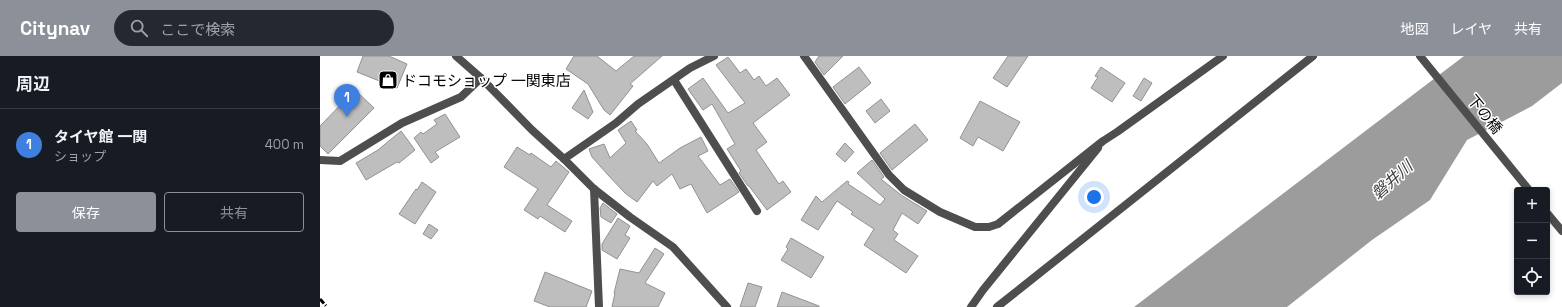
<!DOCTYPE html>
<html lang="ja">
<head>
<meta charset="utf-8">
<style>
	:root { --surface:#171b24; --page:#242831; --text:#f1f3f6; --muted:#9ea1a6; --line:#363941; --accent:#8c9099 }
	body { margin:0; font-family:"Space Grotesk","Noto Sans JP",sans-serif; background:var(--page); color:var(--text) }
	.controls { position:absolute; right:12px; bottom:12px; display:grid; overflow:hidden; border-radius:4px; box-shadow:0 2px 6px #0003 }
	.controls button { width:36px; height:36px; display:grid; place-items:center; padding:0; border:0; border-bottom:1px solid var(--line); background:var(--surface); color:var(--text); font:20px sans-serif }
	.you { position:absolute; left:774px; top:141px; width:14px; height:14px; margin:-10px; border:3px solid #fff; border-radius:50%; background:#1a73e8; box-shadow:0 0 0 6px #1a73e833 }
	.badge { display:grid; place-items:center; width:26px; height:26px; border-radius:50%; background:var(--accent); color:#fff; font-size:13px; font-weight:700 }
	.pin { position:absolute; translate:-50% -33px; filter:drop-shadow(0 1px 2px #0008) }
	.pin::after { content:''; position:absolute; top:21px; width:14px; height:12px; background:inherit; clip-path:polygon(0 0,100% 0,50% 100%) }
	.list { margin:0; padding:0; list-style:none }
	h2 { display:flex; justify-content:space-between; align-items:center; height:52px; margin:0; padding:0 16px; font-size:17px }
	h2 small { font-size:13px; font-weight:400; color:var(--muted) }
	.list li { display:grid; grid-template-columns:26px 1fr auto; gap:12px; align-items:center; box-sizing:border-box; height:72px; padding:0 16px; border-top:1px solid var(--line) }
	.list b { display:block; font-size:15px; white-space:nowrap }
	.list p { margin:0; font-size:13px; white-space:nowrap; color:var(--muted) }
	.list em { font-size:13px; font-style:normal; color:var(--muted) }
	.actions { display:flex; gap:8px; padding:12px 16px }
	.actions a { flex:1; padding:9px 0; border:1px solid var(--accent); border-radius:4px; text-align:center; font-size:14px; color:var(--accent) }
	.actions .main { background:var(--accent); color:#fff }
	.icon { flex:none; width:22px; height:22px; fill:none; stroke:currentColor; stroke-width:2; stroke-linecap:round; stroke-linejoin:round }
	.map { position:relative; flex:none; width:1242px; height:251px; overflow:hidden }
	header { display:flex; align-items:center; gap:24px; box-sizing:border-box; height:56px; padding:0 20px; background:var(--accent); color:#fff }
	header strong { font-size:19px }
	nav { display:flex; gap:22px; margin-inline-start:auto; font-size:14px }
	.search { width:280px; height:36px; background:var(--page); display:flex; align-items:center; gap:10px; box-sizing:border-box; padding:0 14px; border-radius:22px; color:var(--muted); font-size:15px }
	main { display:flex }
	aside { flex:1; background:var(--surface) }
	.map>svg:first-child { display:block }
</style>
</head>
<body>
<header>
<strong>Citynav</strong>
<div class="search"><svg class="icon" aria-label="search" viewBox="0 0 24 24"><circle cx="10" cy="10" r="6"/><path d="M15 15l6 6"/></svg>ここで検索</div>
<nav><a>地図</a><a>レイヤ</a><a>共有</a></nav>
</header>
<main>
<aside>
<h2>周辺<small></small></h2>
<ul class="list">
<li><span class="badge" style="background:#3f7fe0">1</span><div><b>タイヤ館 一関</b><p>ショップ</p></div><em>400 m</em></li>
</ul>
<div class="actions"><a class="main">保存</a><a>共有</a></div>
</aside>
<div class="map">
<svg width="1242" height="251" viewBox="0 0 1242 251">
	<rect width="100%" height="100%" fill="#fff"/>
	<path fill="#9c9c9c" d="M 1144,0 L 1242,0 L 1242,27 L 1212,50 L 1147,84 L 1110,144 L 1052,184 L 967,251 L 814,251 Z"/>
	<g fill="#bebebe" stroke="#929292">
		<path d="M 43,0 L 69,0 L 87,8 L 77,32 L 37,16 Z"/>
		<path d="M 254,0 L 277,0 L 296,15 L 314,0 L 342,0 L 310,28 L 313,30 L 290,59 L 284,54 L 268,28 L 246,13 Z"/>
		<path d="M 499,0 L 523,0 L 504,19 L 495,6 Z"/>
		<path d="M 688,0 L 708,0 L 687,31 L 673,22 Z"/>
		<path d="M 408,1 L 420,17 L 426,13 L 434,24 L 439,20 L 446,30 L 457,22 L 470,39 L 433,67 L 447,86 L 436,94 L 459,128 L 463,125 L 471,136 L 447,154 L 429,130 L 428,130 L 419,117 L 421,115 L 407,93 L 415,88 L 392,48 L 383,54 L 368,33 L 383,22 L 408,57 L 425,47 L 396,9 Z"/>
		<path d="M 539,11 L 551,27 L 525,48 L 513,31 Z"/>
		<path d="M 781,11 L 805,27 L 792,46 L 771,32 L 778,21 L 775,20 Z"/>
		<path d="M 824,22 L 832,27 L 821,45 L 813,40 Z"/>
		<path d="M 35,34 L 54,52 L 8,98 L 0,90 L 0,70 Z"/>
		<path d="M 264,34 L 273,56 L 268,63 L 252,52 Z"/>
		<path d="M 561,43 L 570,55 L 555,67 L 546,55 Z"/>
		<path d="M 660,45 L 700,66 L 683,95 L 658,81 L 653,90 L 640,82 Z"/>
		<path d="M 125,58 L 140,81 L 115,96 L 119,101 L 111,107 L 94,82 L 101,76 L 103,78 L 117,68 L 114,64 Z"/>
		<path d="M 311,65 L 317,74 L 315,75 L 327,88 L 339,107 L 360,92 L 381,81 L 388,95 L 378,100 L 400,129 L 410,123 L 419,136 L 387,157 L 371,128 L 360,133 L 352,118 L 337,130 L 333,125 L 317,146 L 305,137 L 288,119 L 272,101 L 269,93 L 284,88 L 290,102 L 306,87 L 298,74 Z"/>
		<path d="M 595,68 L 608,84 L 572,114 L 560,97 Z"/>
		<path d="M 81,75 L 95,94 L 79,107 L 77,106 L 46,124 L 36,107 L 58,94 Z"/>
		<path d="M 525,87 L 534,96 L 525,106 L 516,98 Z"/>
		<path d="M 197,91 L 210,99 L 211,97 L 231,111 L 236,105 L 249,116 L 227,149 L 252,165 L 245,176 L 220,160 L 218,163 L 204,154 L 218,133 L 184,111 Z"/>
		<path d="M 552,104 L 564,121 L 561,123 L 581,139 L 607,155 L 598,168 L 582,157 L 573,174 L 578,178 L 574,184 L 598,200 L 586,217 L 544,189 L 554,173 L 531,158 L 533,156 L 517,145 L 498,174 L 481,164 L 496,140 L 502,146 L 527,125 L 529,126 L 528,128 L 560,149 L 565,143 L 537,117 Z"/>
		<path d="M 102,126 L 116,136 L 95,168 L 79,158 L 96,133 L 97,134 Z"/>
		<path d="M 283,147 L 297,158 L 291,167 L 281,161 L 280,152 Z"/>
		<path d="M 298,162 L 310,170 L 305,179 L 310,182 L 297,203 L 282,194 L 282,188 Z"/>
		<path d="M 109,168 L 118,174 L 111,183 L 103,178 Z"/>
		<path d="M 471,182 L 504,201 L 491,222 L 461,204 L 468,193 L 466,191 Z"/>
		<path d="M 335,192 L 344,198 L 325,227 L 345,237 L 338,251 L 292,251 L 295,237 L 294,237 L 300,213 L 319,217 Z"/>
		<path d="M 225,216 L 272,235 L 266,251 L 230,251 L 214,245 Z"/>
		<path d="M 428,227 L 442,231 L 435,251 L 420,251 Z"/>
		<path d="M 462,236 L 499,250 L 499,251 L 457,251 Z"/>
	</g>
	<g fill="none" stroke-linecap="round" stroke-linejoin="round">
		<g stroke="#4e4e4e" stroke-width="8">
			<path d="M 484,0 L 569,119 L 584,134 L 620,156 L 655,171 L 669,171 L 678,168 L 783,85 L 797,76 L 903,0"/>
			<path d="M 354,24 L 437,155"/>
			<path d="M 244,103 L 296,67 L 318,48 L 370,12 L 394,0"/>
			<path d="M 0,104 L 20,105 L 82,67 L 141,41 L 161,22"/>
			<path d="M 274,133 L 310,161 L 353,191 L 407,251"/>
			<path d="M 274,133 L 279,251"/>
			<path d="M 651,251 L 663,234 L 778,92"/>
			<path d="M 677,251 L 993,0"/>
		</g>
		<g stroke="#4e4e4e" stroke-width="8">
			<path d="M 136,0 L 161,22 L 212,74 L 244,103 L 274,133"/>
			<path d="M 1100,0 L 1209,134"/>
			<path d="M 1227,157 L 1242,175"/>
		</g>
		<path stroke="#000" stroke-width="3" stroke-dasharray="6 2 1 2" stroke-linecap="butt" d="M 0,243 L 7,251"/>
	</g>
	<defs>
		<symbol id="shop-square" viewBox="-11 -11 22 22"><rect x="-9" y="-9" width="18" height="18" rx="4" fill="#000" stroke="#fff"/><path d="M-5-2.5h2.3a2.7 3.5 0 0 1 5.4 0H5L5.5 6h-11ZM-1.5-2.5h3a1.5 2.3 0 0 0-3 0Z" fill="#fff"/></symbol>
	</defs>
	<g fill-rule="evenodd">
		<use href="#shop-square" x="57" y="13" width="22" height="22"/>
	</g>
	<g text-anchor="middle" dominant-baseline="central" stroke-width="3" stroke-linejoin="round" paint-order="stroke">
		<g font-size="15" fill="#000" stroke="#fff" text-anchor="start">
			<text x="82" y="24">ドコモショップ 一関東店</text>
		</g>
		<g font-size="15" fill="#000" stroke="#fff">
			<text transform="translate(1165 58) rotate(51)">下の橋</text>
		</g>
		<g font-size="16" font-style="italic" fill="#3d3d3d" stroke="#fff">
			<text transform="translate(1072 124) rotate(-42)">磐井川</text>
		</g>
	</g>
</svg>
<div class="controls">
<button>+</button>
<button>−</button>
<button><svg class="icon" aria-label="locate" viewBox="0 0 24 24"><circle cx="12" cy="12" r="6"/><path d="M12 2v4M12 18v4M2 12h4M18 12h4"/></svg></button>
</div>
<div class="you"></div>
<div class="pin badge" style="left:27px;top:61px;background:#3f7fe0">1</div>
</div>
</main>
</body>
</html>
